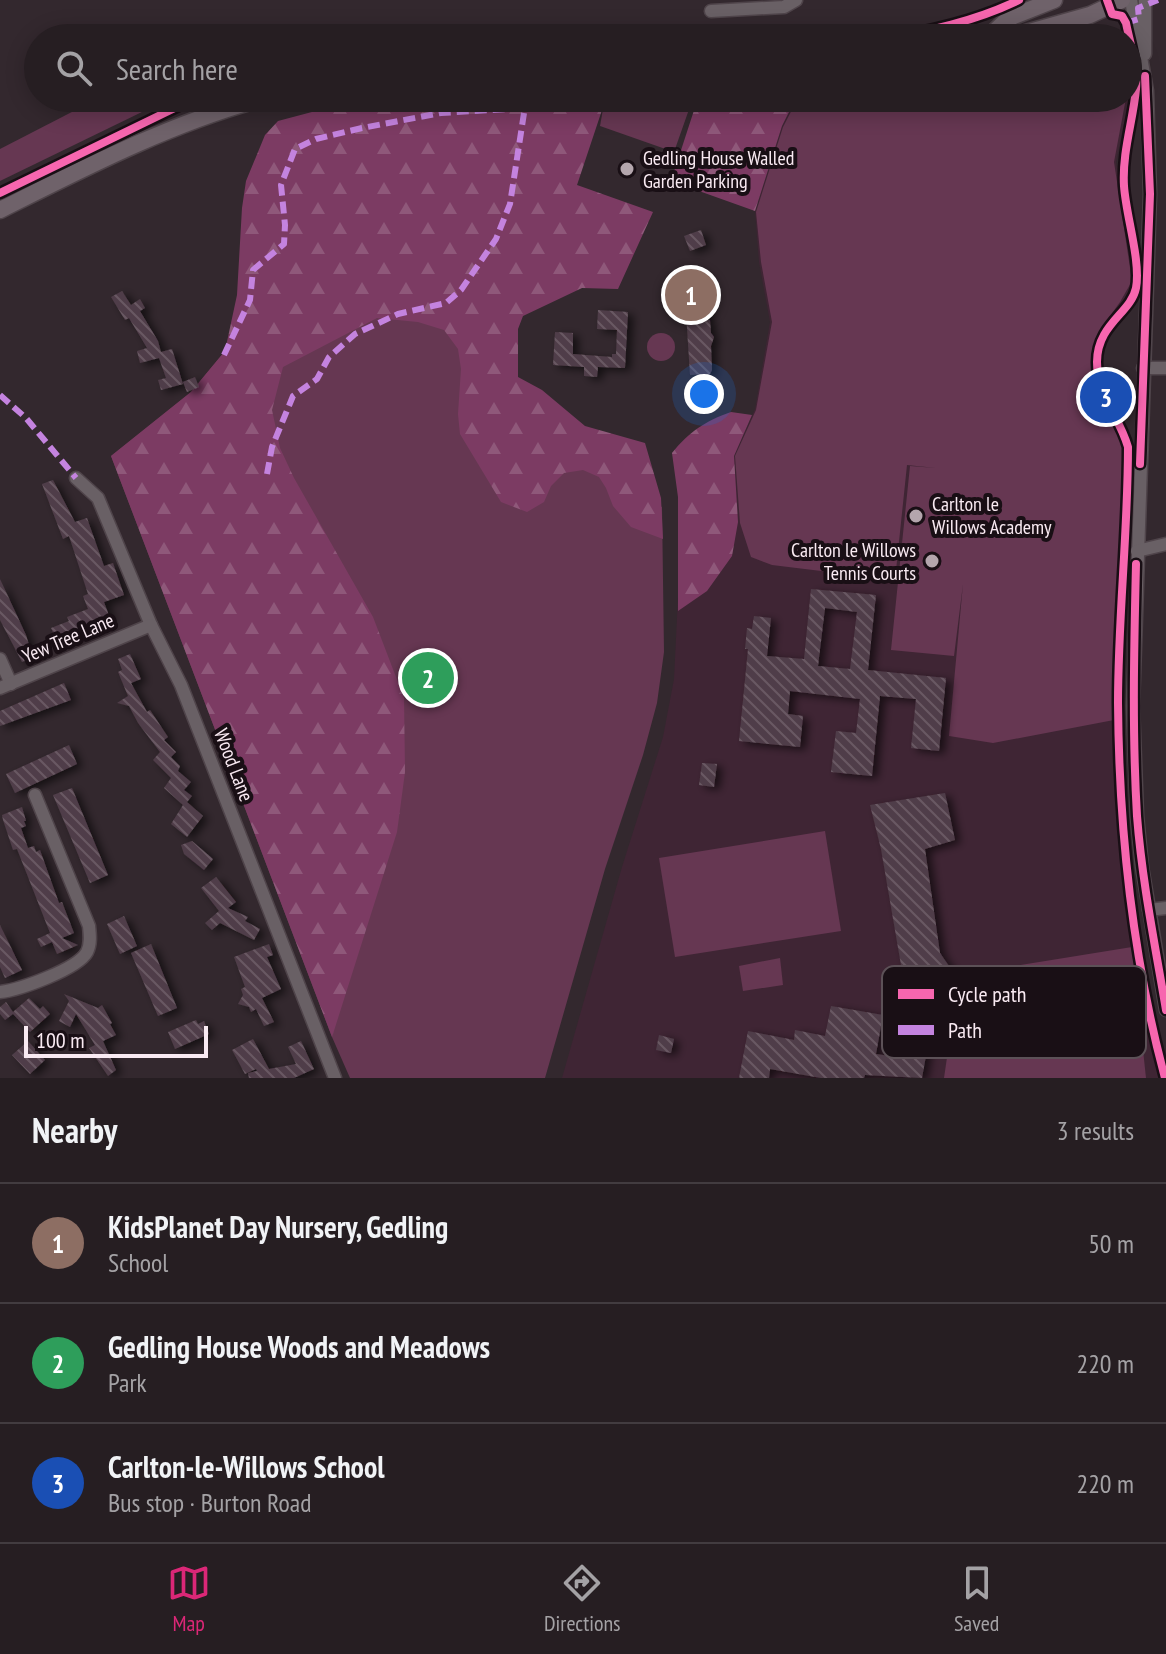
<!DOCTYPE html>
<html lang="en">
<head>
<meta charset="utf-8">
<style>
	:root { --surface:#261e22; --page:#322b2f; --text:#f1f3f6; --muted:#a4a2a5; --line:#423c40; --accent:#db2777 }
	body { margin:0; font-family:"PT Sans Narrow",sans-serif; background:var(--page); color:var(--text) }
	.scale { position:absolute; left:24px; bottom:20px; width:184px; box-sizing:border-box; padding-left:8px; border:4px solid #f9eaf2; border-top:0; font-size:22px; line-height:28px; white-space:nowrap; color:#f9eaf2; -webkit-text-stroke:6px #190f15; paint-order:stroke }
	.you { position:absolute; left:704px; top:394px; width:28px; height:28px; margin:-20px; border:6px solid #fff; border-radius:50%; background:#1a73e8; box-shadow:0 0 0 12px #1a73e833 }
	.badge { display:grid; place-items:center; width:52px; height:52px; border-radius:50%; background:var(--accent); color:#fff; font-size:26px; font-weight:700 }
	.pin { position:absolute; translate:-50% -50%; border:4px solid #fff; box-shadow:0 2px 8px #0006 }
	.list { margin:0; padding:0; list-style:none }
	h2 { display:flex; justify-content:space-between; align-items:center; height:104px; margin:0; padding:0 32px; font-size:34px }
	h2 small { font-size:26px; font-weight:400; color:var(--muted) }
	.list li { display:grid; grid-template-columns:52px 1fr auto; gap:24px; align-items:center; box-sizing:border-box; height:120px; padding:0 32px; border-top:2px solid var(--line) }
	.list b { display:block; font-size:30px; white-space:nowrap }
	.list p { margin:0; font-size:26px; white-space:nowrap; color:var(--muted) }
	.list em { font-size:26px; font-style:normal; color:var(--muted) }
	.icon { flex:none; width:44px; height:44px; fill:none; stroke:currentColor; stroke-width:2; stroke-linecap:round; stroke-linejoin:round }
	.map { position:relative; flex:none; width:1166px; height:1078px; overflow:hidden }
	.search { position:absolute; background:var(--surface); box-shadow:0 4px 20px #0003; left:24px; right:24px; top:24px; height:88px; display:flex; align-items:center; gap:20px; box-sizing:border-box; padding:0 28px; border-radius:44px; color:var(--muted); font-size:30px }
	.sheet { height:464px; background:var(--surface) }
	nav { display:flex; justify-content:space-around; align-items:center; box-sizing:border-box; height:112px; border-top:2px solid var(--line); background:var(--surface); font-size:22px; color:var(--muted) }
	nav a { display:grid; justify-items:center; gap:4px }
	nav .on { color:var(--accent) }
	.map>svg:first-child { display:block }
</style>
</head>
<body>
<div class="map">
<svg width="1166" height="1078" viewBox="0 0 1166 1078">
	<defs>
		<pattern id="forest-firs" width="22" height="20" patternUnits="userSpaceOnUse" patternTransform="scale(2)"><rect width="22" height="20" fill="#7c3b63"/><path d="M5 1l3.5 6h-7zM16 11l3.5 6h-7z" fill="#8f587a"/></pattern>
		<pattern id="building-back-hatch" width="6" height="6" patternUnits="userSpaceOnUse" patternTransform="scale(2)"><rect width="6" height="6" fill="#4f3d48"/><path d="M-1 5l2 2M0 0l6 6M5-1l2 2" fill="none" stroke="#695963"/></pattern>
		<filter id="shadow"><feDropShadow dx="5.5" dy="3" stdDeviation="4" flood-color="#0009"/></filter>
	</defs>
	<rect width="100%" height="100%" fill="#33282e"/>
	<path fill="#3f2534" d="M 1128,48 L 1134,75 L 1116,162 L 1134,280 L 1122,304 L 1099,334 L 1094,360 L 1098,391 L 1122,432 L 1126,450 L 1119,725 L 1123,825 L 1131,908 L 1157,1049 L 1166,1078 L 562,1078 L 622,867 L 663,737 L 674,679 L 679,577 L 755,409 L 770,322 L 759,262 L 755,211 L 782,126 L 796,98 L 1128,98 Z"/>
	<g fill="#663752">
		<path d="M 99,98 L 140,98 L 144,111 L 0,181 L 0,149 Z"/>
		<path d="M 605,98 L 693,98 L 674,152 L 600,126 Z"/>
		<path d="M 798,98 L 1126,98 L 1114,162 L 1132,281 L 1120,302 L 1098,333 L 1092,361 L 1095,395 L 1119,435 L 1123,450 L 1114,720 L 993,743 L 949,736 L 963,584 L 954,656 L 891,650 L 910,466 L 936,468 L 907,465 L 895,580 L 772,565 L 751,557 L 740,523 L 735,456 L 756,410 L 772,322 L 761,262 L 756,212 L 783,127 Z"/>
		<path d="M 429,292 L 516,436 L 662,507 L 664,652 L 657,703 L 643,755 L 605,869 L 545,1078 L 350,1078 L 332,1037 L 111,456 L 191,392 L 225,351 Z"/>
		<circle cx="661" cy="347" r="14"/>
		<path d="M 825,831 L 841,931 L 675,957 L 659,858 Z"/>
		<path d="M 1132,947 L 1146,1078 L 944,1078 L 955,1003 L 989,970 Z"/>
		<path d="M 780,958 L 783,985 L 743,991 L 739,966 Z"/>
	</g>
	<g fill="url(#forest-firs)">
		<path d="M 409,98 L 606,98 L 577,185 L 653,212 L 618,289 L 582,288 L 523,316 L 518,329 L 518,377 L 542,390 L 585,426 L 645,443 L 661,498 L 663,539 L 631,527 L 613,506 L 606,488 L 599,477 L 583,470 L 564,473 L 551,486 L 544,502 L 527,512 L 501,502 L 460,434 L 458,414 L 461,369 L 458,349 L 444,330 L 418,322 L 377,318 L 283,367 L 272,410 L 280,448 L 294,478 L 373,617 L 404,698 L 405,772 L 397,832 L 332,1037 L 111,456 L 191,392 L 225,351 L 237,295 L 242,208 L 246,181 L 265,135 L 278,121 L 327,108 Z"/>
		<path d="M 698,98 L 796,98 L 782,126 L 755,211 L 671,181 Z"/>
		<path d="M 731,412 L 752,415 L 734,456 L 738,522 L 732,556 L 707,591 L 678,611 L 678,497 L 672,453 C 689,432 705,421 731,412 Z"/>
	</g>
	<g fill="url(#building-back-hatch)" fill-rule="evenodd" filter="url(#shadow)">
		<path d="M 701,230 L 706,245 L 690,251 L 684,236 Z"/>
		<path d="M 704,277 L 707,320 L 710,320 L 711,333 L 714,337 L 711,346 L 712,370 L 710,374 L 690,375 L 686,313 L 678,313 L 675,279 Z"/>
		<path d="M 122,291 L 131,305 L 140,299 L 145,308 L 140,311 L 158,341 L 161,352 L 172,349 L 183,384 L 161,390 L 158,380 L 166,378 L 159,358 L 140,363 L 137,351 L 147,348 L 129,318 L 125,320 L 111,297 Z"/>
		<path d="M 598,310 L 628,312 L 625,368 L 598,367 L 597,377 L 584,376 L 584,367 L 553,365 L 555,332 L 573,333 L 573,354 L 612,357 L 612,354 L 616,354 L 617,330 L 597,329 Z"/>
		<path d="M 195,377 L 199,387 L 187,392 L 183,382 Z"/>
		<path d="M 53,480 L 75,522 L 87,518 L 104,566 L 113,563 L 124,595 L 104,602 L 111,621 L 87,629 L 58,645 L 51,628 L 69,621 L 67,617 L 88,609 L 83,596 L 88,594 L 69,536 L 63,539 L 42,484 Z"/>
		<path d="M 0,579 L 26,635 L 33,658 L 22,662 L 0,620 Z"/>
		<path d="M 811,589 L 876,595 L 868,670 L 946,678 L 939,751 L 911,748 L 916,699 L 880,696 L 872,776 L 831,772 L 836,731 L 856,733 L 860,699 L 790,691 L 788,714 L 803,716 L 800,747 L 739,741 L 748,649 L 745,649 L 747,628 L 752,629 L 754,616 L 771,618 L 767,656 L 804,659 ZM 825,608 L 857,612 L 850,669 L 818,666 Z"/>
		<path d="M 130,654 L 141,679 L 131,683 L 147,712 L 150,710 L 168,737 L 164,740 L 176,752 L 171,757 L 180,766 L 178,771 L 191,782 L 184,790 L 192,796 L 187,802 L 203,816 L 187,837 L 171,824 L 183,805 L 164,788 L 171,778 L 153,760 L 160,752 L 138,723 L 129,706 L 117,703 L 128,696 L 118,672 L 122,670 L 118,659 Z"/>
		<path d="M 64,683 L 71,700 L 0,726 L 0,711 Z"/>
		<path d="M 69,745 L 77,764 L 15,793 L 6,774 Z"/>
		<path d="M 702,763 L 717,764 L 714,787 L 699,785 Z"/>
		<path d="M 72,788 L 108,875 L 90,883 L 53,795 Z"/>
		<path d="M 945,793 L 955,840 L 925,849 L 940,953 L 951,969 L 953,983 L 912,1001 L 897,967 L 901,965 L 881,849 L 870,805 Z"/>
		<path d="M 22,807 L 26,821 L 24,821 L 26,826 L 21,828 L 28,848 L 34,846 L 36,852 L 40,850 L 59,903 L 62,902 L 74,933 L 62,938 L 78,945 L 57,954 L 52,942 L 41,947 L 37,939 L 50,933 L 17,849 L 13,850 L 3,820 L 2,815 Z"/>
		<path d="M 192,841 L 213,859 L 204,870 L 184,854 L 181,845 Z"/>
		<path d="M 216,877 L 236,902 L 228,908 L 248,917 L 245,921 L 260,929 L 254,940 L 220,923 L 212,930 L 205,923 L 219,911 L 201,888 Z"/>
		<path d="M 124,916 L 137,946 L 120,954 L 107,924 Z"/>
		<path d="M 0,925 L 22,970 L 5,978 L 0,967 Z"/>
		<path d="M 151,944 L 177,1008 L 158,1016 L 131,953 Z"/>
		<path d="M 269,944 L 273,955 L 267,957 L 281,989 L 262,998 L 274,1022 L 264,1026 L 256,1009 L 251,1012 L 249,1007 L 238,1004 L 243,995 L 241,989 L 245,987 L 234,957 Z"/>
		<path d="M 64,994 L 98,1008 L 102,1005 L 112,1023 L 110,1024 L 116,1035 L 103,1041 L 116,1070 L 108,1076 L 89,1048 L 95,1045 L 76,1014 L 70,1027 L 59,1021 L 69,1001 Z"/>
		<path d="M 29,998 L 40,1009 L 43,1006 L 50,1014 L 30,1032 L 13,1014 L 5,1020 L 0,1014 L 0,1007 L 6,1002 L 13,1012 Z"/>
		<path d="M 831,1006 L 883,1015 L 876,1054 L 897,1057 L 905,1017 L 932,1022 L 922,1078 L 865,1075 L 864,1078 L 821,1078 L 770,1069 L 769,1078 L 739,1078 L 748,1031 L 794,1040 L 795,1030 L 825,1036 Z"/>
		<path d="M 196,1020 L 198,1024 L 204,1021 L 209,1034 L 175,1049 L 168,1032 Z"/>
		<path d="M 659,1035 L 674,1039 L 671,1053 L 656,1050 Z"/>
		<path d="M 253,1039 L 269,1069 L 296,1064 L 288,1047 L 301,1041 L 314,1069 L 294,1078 L 249,1078 L 248,1073 L 257,1071 L 256,1069 L 245,1074 L 232,1050 Z"/>
		<path d="M 28,1041 L 45,1060 L 30,1074 L 12,1055 Z"/>
	</g>
	<g fill="none" stroke-linecap="round" stroke-linejoin="round">
		<defs>
			<g id="minor">
				<path d="M 1131,0 L 1147,91 L 1150,194 L 1133,706 L 1137,816 L 1142,867 L 1166,1010"/>
				<path d="M 1145,0 L 1145,54"/>
				<path d="M 711,11 L 784,7 L 796,0"/>
				<path d="M 1143,368 L 1166,368"/>
				<path d="M 76,478 L 98,498 L 151,625 L 181,685 L 335,1078"/>
				<path d="M 1137,551 L 1166,544"/>
				<path d="M 0,659 L 11,684"/>
				<path d="M 0,688 L 151,625"/>
				<path d="M 1149,910 L 1166,908"/>
				<path d="M 0,992 C 19,990 78,969 87,952 C 91,944 90,935 89,926 L 35,795"/>
			</g>
			<g id="major">
				<path d="M 993,33 L 1009,18 L 1054,0"/>
				<path d="M 965,38 L 993,33 L 1019,35 L 1090,15 L 1122,0"/>
				<path d="M 0,210 C 86,167 171,123 264,98"/>
			</g>
		</defs>
		<use href="#minor" stroke="#4f444a" stroke-width="15"/>
		<use href="#major" stroke="#4f444a" stroke-width="19"/>
		<use href="#minor" stroke="#696065" stroke-width="12"/>
		<use href="#major" stroke="#6f626a" stroke-width="16"/>
		<g stroke="#c483df" stroke-width="6" stroke-dasharray="12 6" stroke-linecap="butt">
			<path d="M 1126,23 L 1139,19 L 1138,8 L 1158,0"/>
			<path d="M 224,355 L 250,300 L 253,270 L 284,244 L 285,225 L 281,185 L 295,149 L 316,139 L 362,128 L 441,113 L 509,109 L 526,100"/>
			<path d="M 0,395 L 26,418 L 76,478"/>
			<path d="M 267,474 L 272,447 L 293,396 L 317,379 L 329,357 L 355,334 L 398,314 L 446,303 L 461,290 L 496,239 L 510,204 L 526,100"/>
		</g>
		<defs>
			<g id="cycleway">
				<path d="M 1107,0 L 1112,14 L 1122,16 L 1126,23 C 1130,43 1138,68 1136,89 C 1133,121 1122,152 1124,186 C 1126,216 1141,261 1136,288 C 1131,313 1097,324 1097,362 C 1097,397 1119,415 1128,447 C 1128,532 1118,617 1118,703 C 1119,829 1132,956 1165,1078"/>
				<path d="M 880,38 C 926,33 978,20 1019,0"/>
				<path d="M 0,193 L 181,105 L 205,98"/>
				<path d="M 1140,464 L 1150,194 L 1145,76"/>
				<path d="M 1136,564 C 1134,648 1132,732 1137,816 C 1142,881 1155,945 1166,1010"/>
			</g>
		</defs>
		<use href="#cycleway" stroke="#190f15" stroke-width="13"/>
		<use href="#cycleway" stroke="#f766af" stroke-width="8"/>
	</g>
	<g fill="#b4a6ad" stroke="#190f15" stroke-width="3">
		<circle cx="627" cy="169" r="8"/>
		<circle cx="916" cy="516" r="8"/>
		<circle cx="932" cy="561" r="8"/>
	</g>
	<g text-anchor="middle" dominant-baseline="central" stroke-width="8" stroke-linejoin="round" paint-order="stroke">
		<g font-size="20" fill="#f9eaf2" stroke="#190f15" text-anchor="start">
			<text x="643" y="158">Gedling House Walled<tspan x="643" dy="23">Garden Parking</tspan></text>
			<text x="932" y="504">Carlton le<tspan x="932" dy="23">Willows Academy</tspan></text>
			<text x="916" y="550" text-anchor="end">Carlton le Willows<tspan x="916" dy="23">Tennis Courts</tspan></text>
		</g>
		<g font-size="20" fill="#f9eaf2" stroke="#190f15">
			<text transform="translate(68 638) rotate(-23)">Yew Tree Lane</text>
			<text transform="translate(234 765) rotate(69)">Wood Lane</text>
		</g>
	</g>
	<rect x="882" y="966" width="264" height="92" rx="12" fill="#190f15" stroke="#5c5157" stroke-width="2"/>
	<rect x="898" y="989" width="36" height="10" fill="#f766af"/>
	<rect x="898" y="1025" width="36" height="10" fill="#c483df"/>
	<g font-size="22" fill="#f9eaf2">
		<text x="948" y="1002">Cycle path</text>
		<text x="948" y="1038">Path</text>
	</g>
</svg>
<div class="scale">100 m</div>
<div class="you"></div>
<div class="pin badge" style="left:691px;top:295px;background:#8d6e63">1</div>
<div class="pin badge" style="left:428px;top:678px;background:#2e9e5b">2</div>
<div class="pin badge" style="left:1106px;top:397px;background:#1a4fb4">3</div>
<div class="search"><svg class="icon" aria-label="search" viewBox="0 0 24 24"><circle cx="10" cy="10" r="6"/><path d="M15 15l6 6"/></svg>Search here</div>
</div>
<section class="sheet">
<h2>Nearby<small>3 results</small></h2>
<ul class="list">
<li><span class="badge" style="background:#8d6e63">1</span><div><b>KidsPlanet Day Nursery, Gedling</b><p>School</p></div><em>50 m</em></li>
<li><span class="badge" style="background:#2e9e5b">2</span><div><b>Gedling House Woods and Meadows</b><p>Park</p></div><em>220 m</em></li>
<li><span class="badge" style="background:#1a4fb4">3</span><div><b>Carlton-le-Willows School</b><p>Bus stop · Burton Road</p></div><em>220 m</em></li>
</ul>
</section>
<nav>
<a class="on"><svg class="icon" aria-label="map" viewBox="0 0 24 24"><path d="M3 6l6-2 6 2 6-2v14l-6 2-6-2-6 2zM9 4v14M15 6v14"/></svg>Map</a>
<a><svg class="icon" aria-label="directions" viewBox="0 0 24 24"><path d="M12 3l9 9-9 9-9-9zM9 14v-3h6M13 9l2 2-2 2"/></svg>Directions</a>
<a><svg class="icon" aria-label="saved" viewBox="0 0 24 24"><path d="M7 4h10v16l-5-4-5 4z"/></svg>Saved</a>
</nav>
</body>
</html>
